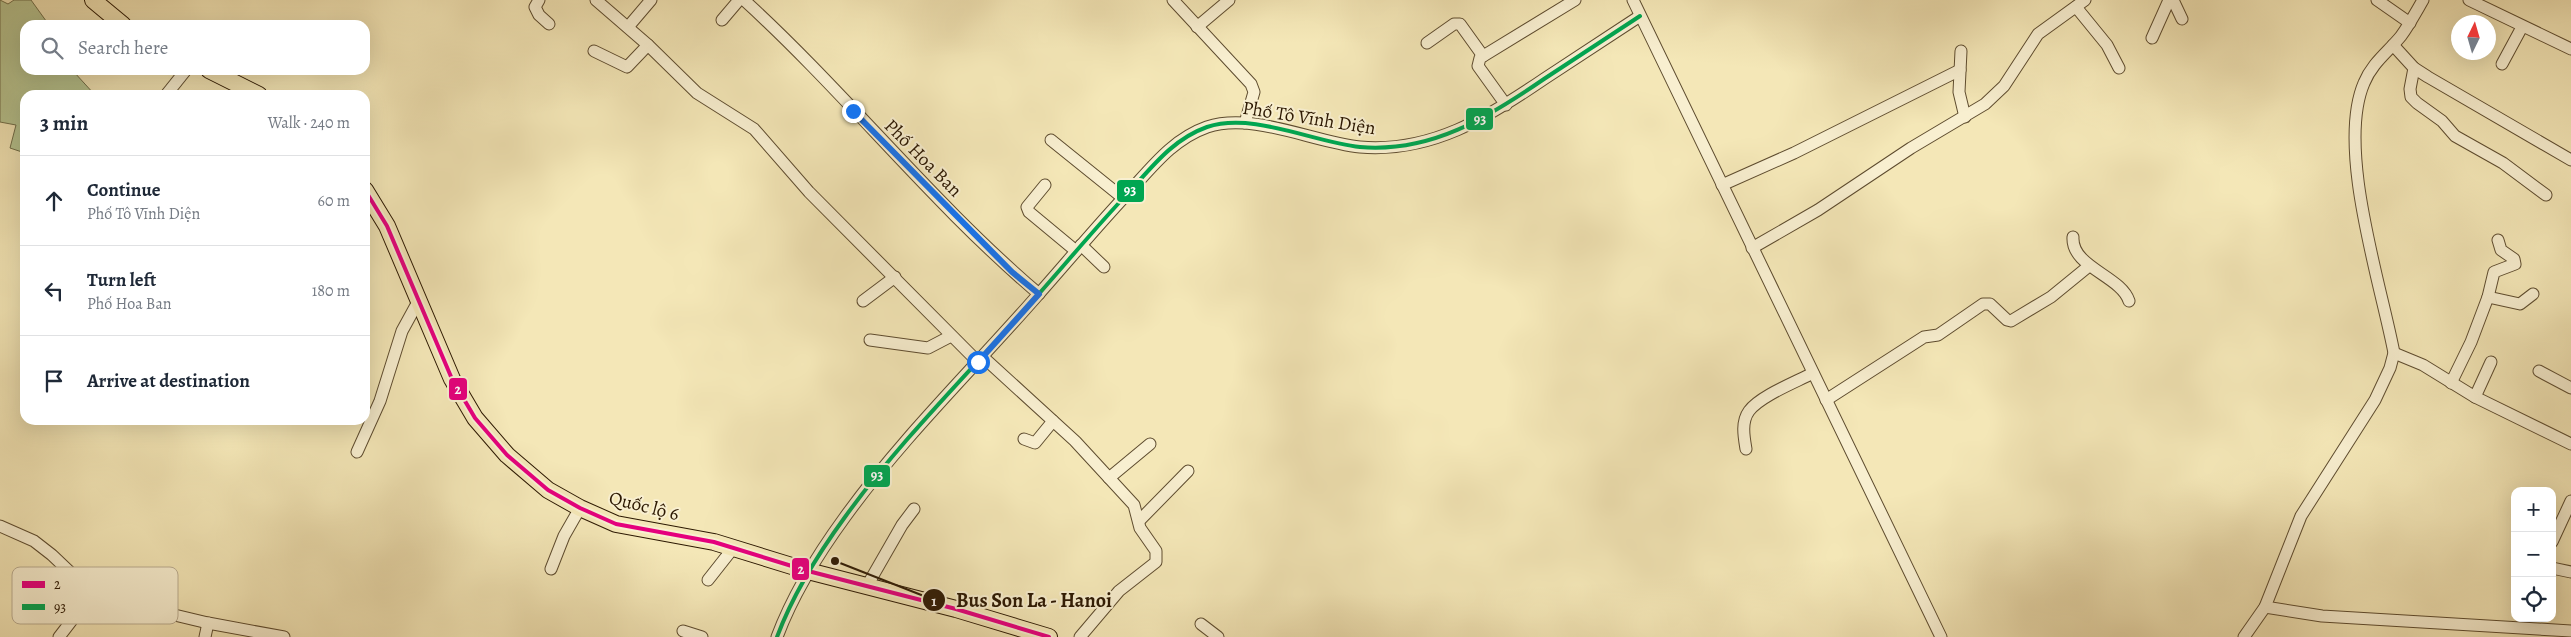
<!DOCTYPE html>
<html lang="en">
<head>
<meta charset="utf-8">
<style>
	:root { --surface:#fff; --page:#f6f6f7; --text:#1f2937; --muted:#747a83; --line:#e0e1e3 }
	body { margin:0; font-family:Alegreya,serif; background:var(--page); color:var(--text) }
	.controls { position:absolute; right:15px; bottom:15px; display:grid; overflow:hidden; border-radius:10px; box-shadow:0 5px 20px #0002 }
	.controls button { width:45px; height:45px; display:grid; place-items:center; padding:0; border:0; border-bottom:1px solid var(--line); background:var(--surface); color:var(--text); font:25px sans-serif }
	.compass { position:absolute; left:2451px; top:15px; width:45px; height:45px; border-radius:50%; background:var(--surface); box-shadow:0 5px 20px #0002; rotate:5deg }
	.stop { position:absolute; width:15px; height:15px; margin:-11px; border:4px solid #1a73e8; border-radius:50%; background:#fff }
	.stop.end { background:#1a73e8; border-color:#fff; box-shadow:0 1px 5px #0008 }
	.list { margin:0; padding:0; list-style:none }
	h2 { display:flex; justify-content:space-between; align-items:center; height:65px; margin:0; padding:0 20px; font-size:21px }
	h2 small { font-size:16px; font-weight:400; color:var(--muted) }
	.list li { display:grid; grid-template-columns:32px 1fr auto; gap:15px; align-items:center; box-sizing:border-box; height:90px; padding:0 20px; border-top:1px solid var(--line) }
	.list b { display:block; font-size:19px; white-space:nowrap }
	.list p { margin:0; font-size:16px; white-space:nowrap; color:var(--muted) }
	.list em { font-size:16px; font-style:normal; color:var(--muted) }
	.icon { flex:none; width:28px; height:28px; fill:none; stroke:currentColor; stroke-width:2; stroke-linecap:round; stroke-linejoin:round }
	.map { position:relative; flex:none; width:2571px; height:637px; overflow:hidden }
	.search { position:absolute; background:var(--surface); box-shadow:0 5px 20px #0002; left:20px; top:20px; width:350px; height:55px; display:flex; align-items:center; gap:12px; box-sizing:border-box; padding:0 18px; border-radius:15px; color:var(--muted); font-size:19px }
	.panel { position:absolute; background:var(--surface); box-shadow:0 5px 20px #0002; left:20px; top:90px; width:350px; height:335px; border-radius:15px }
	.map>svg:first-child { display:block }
</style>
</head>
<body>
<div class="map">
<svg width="2571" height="637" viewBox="0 0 2571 637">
	<rect width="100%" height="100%" fill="#f4e7b7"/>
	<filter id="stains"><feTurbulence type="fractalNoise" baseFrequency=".004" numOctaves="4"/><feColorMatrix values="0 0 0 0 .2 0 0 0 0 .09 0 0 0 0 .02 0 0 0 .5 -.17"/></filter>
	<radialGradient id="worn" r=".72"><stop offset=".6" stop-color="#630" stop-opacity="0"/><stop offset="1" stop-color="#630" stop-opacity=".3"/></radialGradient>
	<path fill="#b8c692" stroke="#726f4a" d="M 0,0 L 8,4 L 14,0 L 31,0 L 49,25 L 25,25 L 25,70 L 75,70 L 74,72 L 95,95 L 25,95 L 25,153 L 10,148 L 16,125 L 0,122 Z"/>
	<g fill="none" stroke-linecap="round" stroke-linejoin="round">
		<defs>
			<g id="minor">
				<path d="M 539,0 L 535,7 L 539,15 L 549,24"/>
				<path d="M 596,0 L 648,45 L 697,93 L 754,129 L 809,192 L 978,362"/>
				<path d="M 744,0 C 847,94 933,204 1039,294"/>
				<path d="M 1173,0 L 1251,84 L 1254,92 L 1245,123"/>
				<path d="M 1633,0 L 1941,637"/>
				<path d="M 2173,0 L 2182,19"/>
				<path d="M 2377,0 L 2410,23"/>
				<path d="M 2469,0 L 2571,49"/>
				<path d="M 2076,7 L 2107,45 L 2119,68"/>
				<path d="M 722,20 L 739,0"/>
				<path d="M 628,27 L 651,0"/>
				<path d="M 1197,27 L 1229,0"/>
				<path d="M 2152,38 L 2169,0"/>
				<path d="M 1427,43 L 1454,24 L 1460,24 L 1483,56"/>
				<path d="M 2393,45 L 2414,68 L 2428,77 L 2571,160"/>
				<path d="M 594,51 L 627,67 L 648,45"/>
				<path d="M 1961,51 L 1959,92 L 1965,117"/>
				<path d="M 2502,64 L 2522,27"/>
				<path d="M 2414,68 L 2410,89 L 2411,97 L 2417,103 L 2442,121 L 2455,136 L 2503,163 L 2546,195"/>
				<path d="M 166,95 L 186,70"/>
				<path d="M 1506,105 L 1478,66 L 1480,58 L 1575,0"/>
				<path d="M 1051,140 L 1123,198"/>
				<path d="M 1045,185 L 1027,207 L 1029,212 L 1076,251"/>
				<path d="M 1722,185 L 1794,153 L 1960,70"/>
				<path d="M 2073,237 C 2071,267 2121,276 2129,301"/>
				<path d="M 1081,245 L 1104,267"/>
				<path d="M 1752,248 L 1818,210 L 1911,148 L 1985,104 L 2004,86 L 2038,34 L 2085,0"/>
				<path d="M 2488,297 L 2520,304 L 2533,294"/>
				<path d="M 863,301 L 895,277"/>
				<path d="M 870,340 L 928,348 L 951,336"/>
				<path d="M 2394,353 L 2423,365 L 2475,397 L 2571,444"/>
				<path d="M 983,357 L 1075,441 L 1134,505 L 1140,528 L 1156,551 L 1156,562 L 1119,591 L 1080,637"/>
				<path d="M 2539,371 L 2571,388"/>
				<path d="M 2451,383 L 2471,342 L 2488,297 L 2494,272 L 2515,264 L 2514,259 L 2501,250 L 2498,240"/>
				<path d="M 2475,397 L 2491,362"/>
				<path d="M 1826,400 L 1924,337 L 1938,335 L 1983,304 L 1990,304 L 2007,320 L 2011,321 L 2051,297 L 2089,266"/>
				<path d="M 1024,439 L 1035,443 L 1053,421"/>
				<path d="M 1746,449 C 1744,437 1741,422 1749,411 C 1760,396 1796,382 1813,373"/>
				<path d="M 357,452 L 380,401 L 402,331 L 419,300"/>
				<path d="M 1109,478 L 1150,444"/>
				<path d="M 1139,521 L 1188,471"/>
				<path d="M 0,526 L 34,541 L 52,555 L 95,596 L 208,623 L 284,637"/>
				<path d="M 2552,542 L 2571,501"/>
				<path d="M 2552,568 L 2571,572"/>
				<path d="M 551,569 L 564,536 L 580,508"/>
				<path d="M 708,580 L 734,547"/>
				<path d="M 867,586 L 902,525 L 914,509"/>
				<path d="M 2265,607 L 2322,616 L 2571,631"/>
				<path d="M 1201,624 L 1218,637"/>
				<path d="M 683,631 L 702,637"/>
				<path d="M 59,637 L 79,611 L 95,596"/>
				<path d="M 205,637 L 208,623"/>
				<path d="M 777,637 C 793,594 818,554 845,517 C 902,438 973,369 1037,296 C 1068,261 1097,226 1129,192 C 1152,167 1173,139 1207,127 C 1253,112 1313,142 1360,147 C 1431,153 1487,118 1544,79 C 1576,58 1608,37 1640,16"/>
				<path d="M 2244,637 L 2265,607 L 2301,516 L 2375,400 L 2390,368 L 2394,353 C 2381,284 2336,148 2364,83 C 2372,63 2388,52 2401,36 C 2409,25 2416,12 2423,0"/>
			</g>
			<g id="highway">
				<path d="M 93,0 L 123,25"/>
				<path d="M 209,70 L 259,95"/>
				<path d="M 365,190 L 387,226 L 452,379 L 475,418 L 507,455 L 548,490 L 580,508 L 616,524 L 714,542 L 808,571 L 956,609 L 1049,637"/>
			</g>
		</defs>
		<use href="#minor" stroke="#5e4c2f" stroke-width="13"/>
		<use href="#highway" stroke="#2c1802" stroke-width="18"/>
		<use href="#minor" stroke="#f8efd0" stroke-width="11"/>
		<use href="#highway" stroke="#f4e7b7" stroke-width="16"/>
		<defs>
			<path id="bus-1" d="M 365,190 L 387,226 L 452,379 L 475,418 L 507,455 L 548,490 L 580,508 L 616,524 L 714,542 L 808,571 L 956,609 L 1049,637"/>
			<path id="bus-2" d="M 777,637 C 793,594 818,554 845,517 C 902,438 973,369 1037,296 C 1068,261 1097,226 1129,192 C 1152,167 1173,139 1207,127 C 1253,112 1313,142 1360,147 C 1431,153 1487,118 1544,79 C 1576,58 1608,37 1640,16"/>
		</defs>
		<use href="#bus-1" stroke="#f8efd0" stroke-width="8"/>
		<use href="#bus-2" stroke="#f8efd0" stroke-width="8"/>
		<use href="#bus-1" stroke="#e5007d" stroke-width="4"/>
		<use href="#bus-2" stroke="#00a651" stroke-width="4"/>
	</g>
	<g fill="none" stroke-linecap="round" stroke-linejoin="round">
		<path stroke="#1a73e8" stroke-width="6" d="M 853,111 L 1012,272 L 1039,294 L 978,362"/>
	</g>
	<g text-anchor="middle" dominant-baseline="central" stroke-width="4" stroke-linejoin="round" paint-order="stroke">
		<g font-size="19" fill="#2c1802" stroke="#f8efd0">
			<text transform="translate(1309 118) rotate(9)">Phố Tô Vĩnh Diện</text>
			<text transform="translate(923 158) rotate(45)">Phố Hoa Ban</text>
			<text transform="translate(644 506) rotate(14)">Quốc lộ 6</text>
		</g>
	</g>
	<rect x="12" y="567" width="166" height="57" rx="8" fill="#f8efd0" stroke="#bbae92" stroke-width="1"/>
	<rect x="22" y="581" width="23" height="7" fill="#e5007d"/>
	<rect x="22" y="604" width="23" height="6" fill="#00a651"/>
	<g font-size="14" fill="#2c1802">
		<text x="54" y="589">2</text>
		<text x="54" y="612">93</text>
	</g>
	<path fill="none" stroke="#2c1802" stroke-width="2" d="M835 561L934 600"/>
	<g fill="#2c1802" stroke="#f8efd0" stroke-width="2">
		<circle cx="835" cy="561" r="5"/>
		<circle cx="934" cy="600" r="12"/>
	</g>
	<g font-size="15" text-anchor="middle" font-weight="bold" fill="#fff">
		<text x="934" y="606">1</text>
	</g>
	<g font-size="20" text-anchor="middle" font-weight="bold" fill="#2c1802" stroke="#f8efd0" stroke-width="4" stroke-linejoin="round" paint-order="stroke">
		<text x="1034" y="607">Bus Son La - Hanoi</text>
	</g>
	<g stroke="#f8efd0" stroke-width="2">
		<rect x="1465" y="107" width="29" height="24" rx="5" fill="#00a651"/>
		<rect x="1116" y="179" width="29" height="24" rx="5" fill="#00a651"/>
		<rect x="448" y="377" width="20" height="24" rx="5" fill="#e5007d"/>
		<rect x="863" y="464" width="28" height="24" rx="5" fill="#00a651"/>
		<rect x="791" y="557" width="19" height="24" rx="5" fill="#e5007d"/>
	</g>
	<g font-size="14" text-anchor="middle" font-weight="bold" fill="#fff">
		<text x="1480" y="124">93</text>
		<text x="1130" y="195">93</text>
		<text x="458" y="394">2</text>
		<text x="877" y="480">93</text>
		<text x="801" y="574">2</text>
	</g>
	<rect width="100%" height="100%" filter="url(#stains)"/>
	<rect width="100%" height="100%" fill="url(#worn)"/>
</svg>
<div class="controls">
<button>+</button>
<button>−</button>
<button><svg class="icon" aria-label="locate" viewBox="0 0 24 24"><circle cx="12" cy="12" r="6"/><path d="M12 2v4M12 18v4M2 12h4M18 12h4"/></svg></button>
</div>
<svg class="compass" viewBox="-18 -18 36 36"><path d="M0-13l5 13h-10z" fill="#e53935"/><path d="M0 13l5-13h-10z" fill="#747a83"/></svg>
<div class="stop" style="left:978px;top:362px"></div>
<div class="stop end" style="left:853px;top:111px"></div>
<div class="search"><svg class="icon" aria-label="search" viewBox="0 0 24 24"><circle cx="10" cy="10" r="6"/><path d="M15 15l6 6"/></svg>Search here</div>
<section class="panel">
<h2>3 min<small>Walk · 240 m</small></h2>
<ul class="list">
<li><svg class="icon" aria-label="ahead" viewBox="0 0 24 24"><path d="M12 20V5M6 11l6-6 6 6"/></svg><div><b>Continue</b><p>Phố Tô Vĩnh Diện</p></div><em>60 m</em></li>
<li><svg class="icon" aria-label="left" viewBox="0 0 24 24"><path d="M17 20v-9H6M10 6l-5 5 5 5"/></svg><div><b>Turn left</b><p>Phố Hoa Ban</p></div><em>180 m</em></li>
<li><svg class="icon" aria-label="arrive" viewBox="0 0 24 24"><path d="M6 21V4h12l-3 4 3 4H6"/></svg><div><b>Arrive at destination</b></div></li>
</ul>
</section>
</div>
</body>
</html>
